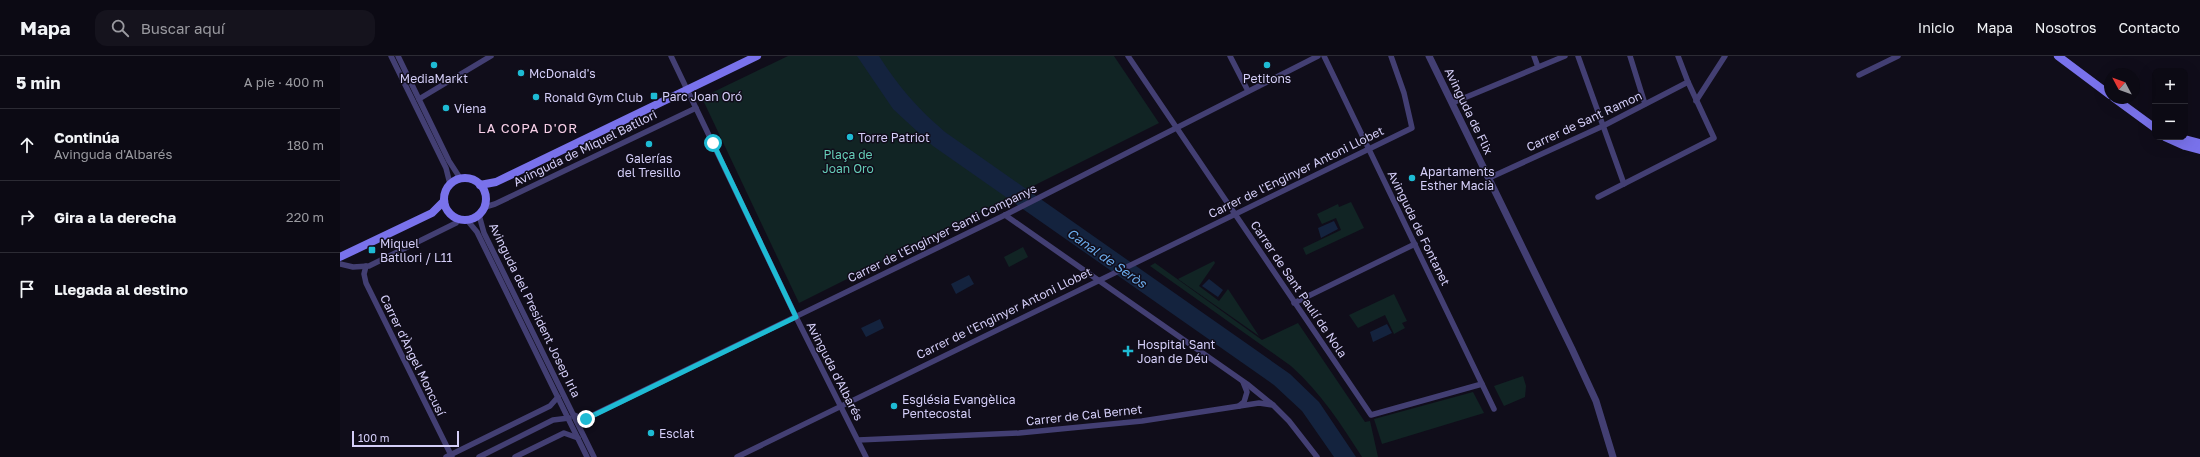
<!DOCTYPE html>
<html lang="es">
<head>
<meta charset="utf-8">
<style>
	:root { --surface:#0c0a14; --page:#15131d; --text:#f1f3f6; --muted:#9a9aa0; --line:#2c2b34 }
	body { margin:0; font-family:"Golos Text",sans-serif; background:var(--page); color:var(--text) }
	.controls { position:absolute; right:12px; top:12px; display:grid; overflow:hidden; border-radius:8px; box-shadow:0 4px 16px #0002 }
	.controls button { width:36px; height:36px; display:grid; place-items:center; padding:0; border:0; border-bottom:1px solid var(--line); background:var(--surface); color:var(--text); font:20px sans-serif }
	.compass { position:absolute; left:1764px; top:12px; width:36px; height:36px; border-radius:50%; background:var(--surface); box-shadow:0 4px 16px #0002; rotate:311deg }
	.scale { position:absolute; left:12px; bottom:10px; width:107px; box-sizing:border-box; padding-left:4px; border:2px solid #d4cef8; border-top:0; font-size:11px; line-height:14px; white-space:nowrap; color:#d4cef8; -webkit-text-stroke:3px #100d1a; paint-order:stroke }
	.stop { position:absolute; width:12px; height:12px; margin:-9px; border:3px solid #1ebbd4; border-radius:50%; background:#fff }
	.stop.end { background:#1ebbd4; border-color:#fff; box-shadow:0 1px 4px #0008 }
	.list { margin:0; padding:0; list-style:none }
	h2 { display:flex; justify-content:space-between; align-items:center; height:52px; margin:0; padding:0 16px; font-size:17px }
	h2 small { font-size:13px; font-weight:400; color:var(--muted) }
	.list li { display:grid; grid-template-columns:26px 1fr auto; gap:12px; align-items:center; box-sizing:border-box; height:72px; padding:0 16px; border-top:1px solid var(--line) }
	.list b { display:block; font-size:15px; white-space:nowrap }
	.list p { margin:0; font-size:13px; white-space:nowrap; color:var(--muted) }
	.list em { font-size:13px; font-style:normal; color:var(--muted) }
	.icon { flex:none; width:22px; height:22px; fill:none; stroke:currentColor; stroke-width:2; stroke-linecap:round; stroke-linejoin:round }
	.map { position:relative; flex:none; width:1860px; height:401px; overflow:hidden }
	header { display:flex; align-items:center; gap:24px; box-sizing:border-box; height:56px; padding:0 20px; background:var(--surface); border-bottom:1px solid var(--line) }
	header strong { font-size:19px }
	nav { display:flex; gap:22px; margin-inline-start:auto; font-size:14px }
	.search { width:280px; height:36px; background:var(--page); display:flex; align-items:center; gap:10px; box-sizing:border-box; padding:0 14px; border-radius:12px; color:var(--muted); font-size:15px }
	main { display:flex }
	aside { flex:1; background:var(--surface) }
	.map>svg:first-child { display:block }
</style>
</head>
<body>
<header>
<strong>Mapa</strong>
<div class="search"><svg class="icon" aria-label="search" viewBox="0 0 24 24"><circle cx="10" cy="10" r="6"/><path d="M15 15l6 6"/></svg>Buscar aquí</div>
<nav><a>Inicio</a><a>Mapa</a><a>Nosotros</a><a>Contacto</a></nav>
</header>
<main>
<aside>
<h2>5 min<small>A pie · 400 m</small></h2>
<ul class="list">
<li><svg class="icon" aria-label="ahead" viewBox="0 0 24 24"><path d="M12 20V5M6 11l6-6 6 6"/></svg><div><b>Continúa</b><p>Avinguda d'Albarés</p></div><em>180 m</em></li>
<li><svg class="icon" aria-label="right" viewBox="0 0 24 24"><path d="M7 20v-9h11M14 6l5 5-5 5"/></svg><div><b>Gira a la derecha</b></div><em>220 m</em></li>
<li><svg class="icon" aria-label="arrive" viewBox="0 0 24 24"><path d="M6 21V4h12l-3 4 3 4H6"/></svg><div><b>Llegada al destino</b></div></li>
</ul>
</aside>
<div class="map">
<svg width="1860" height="401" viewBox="0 0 1860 401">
	<rect width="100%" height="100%" fill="#100d1a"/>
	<g fill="#112424">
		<path d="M 448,0 L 774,0 L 819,67 L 459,247 L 363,44 L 365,40 Z"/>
		<path d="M 1011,146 L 1024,172 L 966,199 L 963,192 L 1001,174 L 996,162 L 982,168 L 977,158 L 998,148 L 999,151 Z"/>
		<path d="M 683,191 L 688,201 L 669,211 L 664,201 Z"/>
		<path d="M 874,205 L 875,207 L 859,230 L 879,245 L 888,233 L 919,280 L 838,223 Z"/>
		<path d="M 815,207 L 922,284 L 958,267 L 1025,366 L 1030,365 L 1038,401 L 1022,401 C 1001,368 981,337 951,310 L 810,210 Z"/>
		<path d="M 1054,238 L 1067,265 L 1062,267 L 1065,272 L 1054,278 L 1045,259 L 1018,272 L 1009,259 Z"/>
		<path d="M 1183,320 L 1186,330 L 1185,341 L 1164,350 L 1154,330 Z"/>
		<path d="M 1133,336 L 1144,357 L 1042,388 L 1034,363 Z"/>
	</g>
	<g fill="#14233e">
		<path d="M 517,0 L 539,0 C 558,30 578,53 605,76 L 950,318 L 979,346 L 1016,401 L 994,401 L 962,355 L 934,329 L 593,90 L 553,53 Z"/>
		<path d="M 994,165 L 998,173 L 981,182 L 978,172 Z"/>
		<path d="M 629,219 L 634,228 L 616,238 L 611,228 Z"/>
		<path d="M 869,223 L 883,234 L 878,241 L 862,230 Z"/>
		<path d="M 540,263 L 544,272 L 526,281 L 521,272 Z"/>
		<path d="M 1047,268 L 1052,277 L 1033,286 L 1030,276 Z"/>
	</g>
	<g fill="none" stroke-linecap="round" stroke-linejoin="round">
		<g stroke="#433f73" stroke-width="5.5">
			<path d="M 51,0 L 106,112 L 110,128"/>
			<path d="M 58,0 L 109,105 L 120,122"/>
			<path d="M 331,0 L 456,261 L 526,401"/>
			<path d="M 788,0 L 1031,359 L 1142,328"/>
			<path d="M 890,0 L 908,35"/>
			<path d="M 984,0 L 1154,353"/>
			<path d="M 1194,0 L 1198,11"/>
			<path d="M 1238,0 L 1284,128"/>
			<path d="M 1290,0 L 1305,48"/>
			<path d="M 1519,19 L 1558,0"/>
			<path d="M 79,43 L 151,0"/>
			<path d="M 1356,45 L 1385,0"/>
			<path d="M 1112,47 L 1225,0"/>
			<path d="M 1149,122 L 1263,70 L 1348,26"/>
			<path d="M 1258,141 L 1374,82 L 1348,26 L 1338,0"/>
			<path d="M 145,151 L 155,148 L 356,52"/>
			<path d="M 139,159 L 144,177 L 254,401"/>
			<path d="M 665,159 L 907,328 L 933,349 L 949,365 L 977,401"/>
			<path d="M 127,164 L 137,176 L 247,401"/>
			<path d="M 0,208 L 13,211 L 29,210 L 116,167 L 119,163"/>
			<path d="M 26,210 L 24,218 L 26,227 L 112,401"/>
			<path d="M 954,247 L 1075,188"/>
			<path d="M 899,350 L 904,346 L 907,336 L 903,326"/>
			<path d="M 234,359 L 245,363 L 665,159 L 978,0"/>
			<path d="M 518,384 L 679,377 L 802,365 L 919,347 L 933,349"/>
			<path d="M 106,401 L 210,350 L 218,341"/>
			<path d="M 139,401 L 213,364 L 229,362"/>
			<path d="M 175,401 L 224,377 L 238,382"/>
			<path d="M 397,401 L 1072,72 L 1064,37 L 1051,0"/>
		</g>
		<path stroke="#433f73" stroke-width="7" d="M 1089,0 L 1232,293 L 1256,345 L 1273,401"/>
		<g stroke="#7972eb" stroke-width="8">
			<path d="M 1718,0 L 1770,39"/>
			<path d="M 1774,42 L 1815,72"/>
			<path d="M 1825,81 L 1845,90 L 1860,94"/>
			<path d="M 1836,81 L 1860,87"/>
			<circle cx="125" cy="143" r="21"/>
			<path d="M 140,129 L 156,126 L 417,0"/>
			<path d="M 0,201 L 92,157 L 104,145"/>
		</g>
	</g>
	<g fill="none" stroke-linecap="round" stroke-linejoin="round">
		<path stroke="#1ebbd4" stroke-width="5" d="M 246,363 L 456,261 L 373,87"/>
	</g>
	<g fill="#1ebbd4" stroke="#100d1a" stroke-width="1.5">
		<circle cx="94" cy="9" r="4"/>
		<circle cx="927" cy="9" r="4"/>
		<circle cx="181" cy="17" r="4"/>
		<rect x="310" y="36" width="8" height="8" rx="2"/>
		<circle cx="196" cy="41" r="4"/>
		<circle cx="106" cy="52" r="4"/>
		<circle cx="510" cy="81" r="4"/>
		<circle cx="309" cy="88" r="4"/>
		<circle cx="1072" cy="122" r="4"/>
		<rect x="28" y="190" width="8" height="8" rx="2"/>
		<path d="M786 289h4v4h4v4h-4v4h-4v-4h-4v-4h4z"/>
		<circle cx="554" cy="350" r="4"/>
		<circle cx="311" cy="377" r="4"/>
	</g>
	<g text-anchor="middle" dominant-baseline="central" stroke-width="3" stroke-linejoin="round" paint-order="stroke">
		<g font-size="12" fill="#d4cef8" stroke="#100d1a" text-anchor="start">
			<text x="189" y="17">McDonald's</text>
			<text x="94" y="22" text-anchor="middle">MediaMarkt</text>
			<text x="927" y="22" text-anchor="middle">Petitons</text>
			<text x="322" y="40">Parc Joan Oró</text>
			<text x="204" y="41">Ronald Gym Club</text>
			<text x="114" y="52">Viena</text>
			<text x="518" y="81">Torre Patriot</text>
			<text x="309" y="102" text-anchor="middle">Galerías<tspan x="309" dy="14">del Tresillo</tspan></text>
			<text x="1080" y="115">Apartaments<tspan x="1080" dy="14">Esther Macià</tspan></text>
			<text x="40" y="187">Miquel<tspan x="40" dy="14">Batllori / L11</tspan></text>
			<text x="797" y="288">Hospital Sant<tspan x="797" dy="14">Joan de Déu</tspan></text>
			<text x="562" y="343">Església Evangèlica<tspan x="562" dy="14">Pentecostal</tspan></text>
			<text x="319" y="377">Esclat</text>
		</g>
		<g font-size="12" fill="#d4cef8" stroke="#100d1a">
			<text transform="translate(1129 55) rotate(64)">Avinguda de Flix</text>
			<text transform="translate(1244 65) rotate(-25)">Carrer de Sant Ramon</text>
			<text transform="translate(245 92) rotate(-26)">Avinguda de Miquel Batllori</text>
			<text transform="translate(956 116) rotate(-26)">Carrer de l'Enginyer Antoni Llobet</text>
			<text transform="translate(1079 172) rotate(64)">Avinguda de Fontanet</text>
			<text transform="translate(602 177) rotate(-26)">Carrer de l'Enginyer Santi Companys</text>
			<text transform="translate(959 233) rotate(56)">Carrer de Sant Paulí de Nola</text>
			<text transform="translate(195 254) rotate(64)">Avinguda del President Josep Irla</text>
			<text transform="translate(664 257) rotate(-26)">Carrer de l'Enginyer Antoni Llobet</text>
			<text transform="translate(73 299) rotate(64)">Carrer d'Àngel Moncusí</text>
			<text transform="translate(495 315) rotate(63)">Avinguda d'Albarés</text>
			<text transform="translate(744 359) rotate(-6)">Carrer de Cal Bernet</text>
		</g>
		<g font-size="12" fill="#65cdb7" stroke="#100d1a">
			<text x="508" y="98">Plaça de<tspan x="508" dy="14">Joan Oro</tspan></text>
		</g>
		<g font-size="13" letter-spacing="1" fill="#f8d0e8" stroke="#100d1a">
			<text x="188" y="72">LA COPA D'OR</text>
		</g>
		<g font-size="13" font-style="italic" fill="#6aaaea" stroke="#100d1a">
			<text transform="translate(767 202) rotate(35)">Canal de Seròs</text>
		</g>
	</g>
</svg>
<div class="controls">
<button>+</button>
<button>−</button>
</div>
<svg class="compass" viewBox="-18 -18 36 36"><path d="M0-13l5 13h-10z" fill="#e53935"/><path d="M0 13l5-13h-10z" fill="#9a9aa0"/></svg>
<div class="scale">100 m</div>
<div class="stop" style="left:373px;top:87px"></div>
<div class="stop end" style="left:246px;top:363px"></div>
</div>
</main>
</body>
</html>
